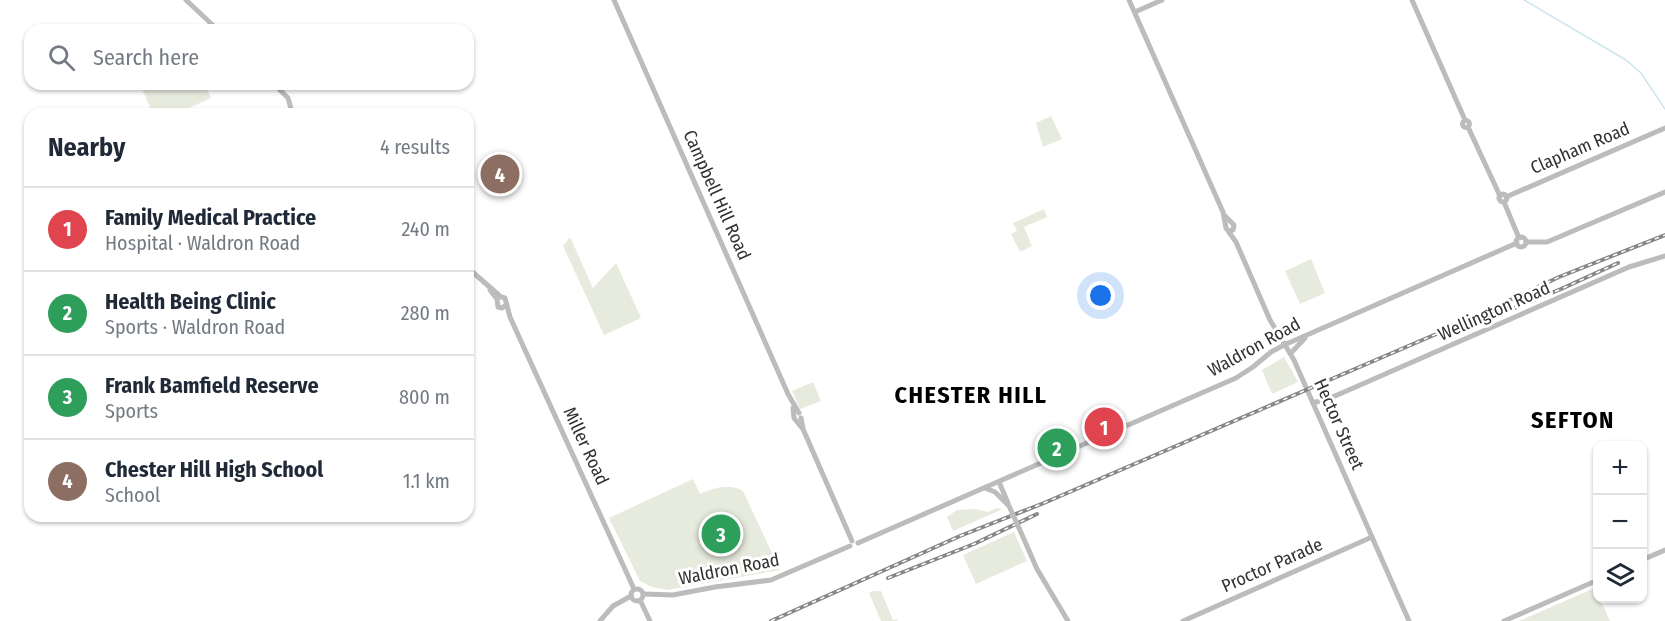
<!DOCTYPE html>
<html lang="en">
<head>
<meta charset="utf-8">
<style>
	:root { --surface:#fff; --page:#f6f6f7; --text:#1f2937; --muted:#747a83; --line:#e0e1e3; --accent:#ea580c }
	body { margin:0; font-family:"Fira Sans Condensed",sans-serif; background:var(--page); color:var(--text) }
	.controls { position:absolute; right:18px; bottom:18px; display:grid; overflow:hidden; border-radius:12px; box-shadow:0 2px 4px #0004 }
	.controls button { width:54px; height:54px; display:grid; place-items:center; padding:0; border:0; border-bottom:2px solid var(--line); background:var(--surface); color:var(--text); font:30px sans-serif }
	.you { position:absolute; left:1101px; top:296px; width:21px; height:21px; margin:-15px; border:4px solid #fff; border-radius:50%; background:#1a73e8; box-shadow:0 0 0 9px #1a73e833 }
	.badge { display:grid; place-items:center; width:39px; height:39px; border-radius:50%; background:var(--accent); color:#fff; font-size:20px; font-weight:700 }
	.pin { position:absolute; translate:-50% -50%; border:3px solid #fff; box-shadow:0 2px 6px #0006 }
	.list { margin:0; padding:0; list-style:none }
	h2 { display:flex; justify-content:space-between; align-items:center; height:78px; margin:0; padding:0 24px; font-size:26px }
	h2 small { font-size:20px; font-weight:400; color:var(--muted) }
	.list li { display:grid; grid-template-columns:39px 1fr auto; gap:18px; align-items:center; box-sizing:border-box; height:84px; padding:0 24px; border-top:2px solid var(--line) }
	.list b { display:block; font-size:22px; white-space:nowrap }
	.list p { margin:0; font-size:20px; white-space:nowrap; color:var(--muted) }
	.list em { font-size:20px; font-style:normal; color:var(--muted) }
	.icon { flex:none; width:33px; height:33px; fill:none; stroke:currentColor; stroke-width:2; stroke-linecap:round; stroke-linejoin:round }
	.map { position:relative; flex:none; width:1665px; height:621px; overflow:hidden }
	.search { position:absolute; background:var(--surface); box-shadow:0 2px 4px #0004; left:24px; top:24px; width:450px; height:66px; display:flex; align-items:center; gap:15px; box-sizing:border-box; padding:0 21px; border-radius:18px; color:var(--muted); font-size:22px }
	.panel { position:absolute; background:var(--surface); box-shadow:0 2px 4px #0004; left:24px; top:108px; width:450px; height:414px; border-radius:18px }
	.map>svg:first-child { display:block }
</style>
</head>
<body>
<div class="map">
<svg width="1665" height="621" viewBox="0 0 1665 621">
	<rect width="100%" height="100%" fill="#fff"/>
	<g fill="#e6ebdd">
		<path d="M 140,84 L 204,84 L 211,98 L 176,114 L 153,114 Z"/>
		<path d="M 1051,116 L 1062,139 L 1043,147 L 1036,123 Z"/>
		<path d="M 1044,209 L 1047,217 L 1024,227 L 1032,246 L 1020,252 L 1011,234 L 1017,231 L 1013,223 Z"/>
		<path d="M 570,237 L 593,288 L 616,263 L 641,318 L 604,335 L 563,246 Z"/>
		<path d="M 1311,259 L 1325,293 L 1300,304 L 1285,271 Z"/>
		<path d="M 1284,357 L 1298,382 L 1272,394 L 1262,370 Z"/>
		<path d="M 813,382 L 821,401 L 800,409 L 792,391 Z"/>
		<path d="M 693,479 L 700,494 C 714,488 729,483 743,491 L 780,570 L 667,590 L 652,587 L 640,581 L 609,518 Z"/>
		<path d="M 997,508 L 1003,509 L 953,531 L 947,517 L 957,510 L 975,509 L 988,512 Z"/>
		<path d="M 1014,532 L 1027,561 L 976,584 L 963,555 Z"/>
		<path d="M 1595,588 L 1598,598 L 1600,599 L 1610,621 L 1519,621 Z"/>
		<path d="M 873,591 L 881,591 L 893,620 L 898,619 L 897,621 L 881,621 L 869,593 Z"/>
	</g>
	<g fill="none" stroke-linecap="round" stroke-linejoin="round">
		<path stroke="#cce5ee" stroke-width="1.5" d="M 1524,0 L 1626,60 L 1641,73 L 1665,109"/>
		<g stroke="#bcbcbc" stroke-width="5">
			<path d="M 186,0 L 218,30"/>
			<path d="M 614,0 L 788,394 L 799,413"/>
			<path d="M 1129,0 L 1223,212 L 1226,228 L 1236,242 L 1270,320 L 1294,360 L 1409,621"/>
			<path d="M 1412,0 L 1465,120"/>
			<path d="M 1135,12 L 1162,0"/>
			<path d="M 274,84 L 288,98 L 291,109"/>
			<circle cx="1466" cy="124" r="3.5"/>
			<path d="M 1468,127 L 1500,196"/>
			<circle cx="1503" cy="198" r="4"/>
			<path d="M 1506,197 L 1665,128"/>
			<path d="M 1504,202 L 1519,238"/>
			<path d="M 1225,216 L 1234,225 L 1233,230 L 1229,231"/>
			<circle cx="1521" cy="242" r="5"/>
			<path d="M 1526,242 L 1547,242 L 1665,192"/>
			<path d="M 468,268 L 501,297 L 505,298 L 510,317 L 634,589"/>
			<path d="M 490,290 L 497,299 L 498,307 L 502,308 L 506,305"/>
			<path d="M 1291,353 L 1305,338"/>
			<path d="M 1313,403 L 1335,396 L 1629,267 L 1665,256"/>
			<path d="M 793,408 L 794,418 L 802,428"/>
			<path d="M 801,418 L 803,429 L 852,541"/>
			<path d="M 999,482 L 1008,503"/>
			<path d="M 985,488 L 995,492 L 1009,506"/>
			<path d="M 1019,528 L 1037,569 L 1068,621"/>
			<path d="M 858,543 L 1066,452 L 1071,453 L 1073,449 L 1236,378 L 1253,367 L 1271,352 L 1284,345 L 1517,243"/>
			<path d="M 1642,560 L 1665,550"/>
			<circle cx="637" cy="595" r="6"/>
			<path d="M 644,594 L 673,595 L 715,587 L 771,580 L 850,546"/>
			<path d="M 640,600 L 650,621"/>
			<path d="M 600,621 L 613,606 L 631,596"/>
			<path d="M 1183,621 L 1372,537"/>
			<path d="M 1504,621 L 1598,580"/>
		</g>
		<defs>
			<g id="rail">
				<path d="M 1480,322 L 1561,289 L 1618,263"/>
				<path d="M 888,578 L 974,544 L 1037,514"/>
				<path d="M 771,621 L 960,536 L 1044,503 L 1313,387 L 1448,329 L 1559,277 L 1665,235"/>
			</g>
		</defs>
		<use href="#rail" stroke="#878787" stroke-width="4"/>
		<use href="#rail" stroke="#fff" stroke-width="1.5" stroke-dasharray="4.5" stroke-linecap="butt"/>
		<path stroke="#bcbcbc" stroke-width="5" d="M 1010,508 L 1019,528"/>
	</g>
	<g text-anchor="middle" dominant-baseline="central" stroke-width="6" stroke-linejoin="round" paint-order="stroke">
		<g font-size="18" fill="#323232" stroke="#fff">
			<text transform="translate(1580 148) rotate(-23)">Clapham Road</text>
			<text transform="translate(717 195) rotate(66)">Campbell Hill Road</text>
			<text transform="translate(1494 311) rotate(-24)">Wellington Road</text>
			<text transform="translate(1254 347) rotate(-29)">Waldron Road</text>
			<text transform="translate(1339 424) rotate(66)">Hector Street</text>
			<text transform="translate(586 446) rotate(65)">Miller Road</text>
			<text transform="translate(1272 565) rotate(-24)">Proctor Parade</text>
			<text transform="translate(729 569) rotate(-11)">Waldron Road</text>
		</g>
		<g font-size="24" font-weight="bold" letter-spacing="1.5" fill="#000" stroke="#fff">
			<text x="971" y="395">CHESTER HILL</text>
			<text x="1573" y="420">SEFTON</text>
		</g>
	</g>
</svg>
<div class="controls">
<button>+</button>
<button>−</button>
<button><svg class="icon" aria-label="layers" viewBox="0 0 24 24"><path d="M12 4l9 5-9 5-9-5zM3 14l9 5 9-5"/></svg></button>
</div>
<div class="you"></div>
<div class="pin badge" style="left:1104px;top:427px;background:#e0444e">1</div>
<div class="pin badge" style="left:1057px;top:448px;background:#2e9e5b">2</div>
<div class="pin badge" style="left:721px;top:534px;background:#2e9e5b">3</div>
<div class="pin badge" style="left:500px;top:174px;background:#8d6e63">4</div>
<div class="search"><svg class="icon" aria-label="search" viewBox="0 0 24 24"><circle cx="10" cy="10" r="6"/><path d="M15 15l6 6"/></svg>Search here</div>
<section class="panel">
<h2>Nearby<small>4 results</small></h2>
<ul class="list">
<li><span class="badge" style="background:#e0444e">1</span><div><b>Family Medical Practice</b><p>Hospital · Waldron Road</p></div><em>240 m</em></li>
<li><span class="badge" style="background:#2e9e5b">2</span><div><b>Health Being Clinic</b><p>Sports · Waldron Road</p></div><em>280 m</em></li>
<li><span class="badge" style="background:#2e9e5b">3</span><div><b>Frank Bamfield Reserve</b><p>Sports</p></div><em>800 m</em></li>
<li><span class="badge" style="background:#8d6e63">4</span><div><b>Chester Hill High School</b><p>School</p></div><em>1.1 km</em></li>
</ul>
</section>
</div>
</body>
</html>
